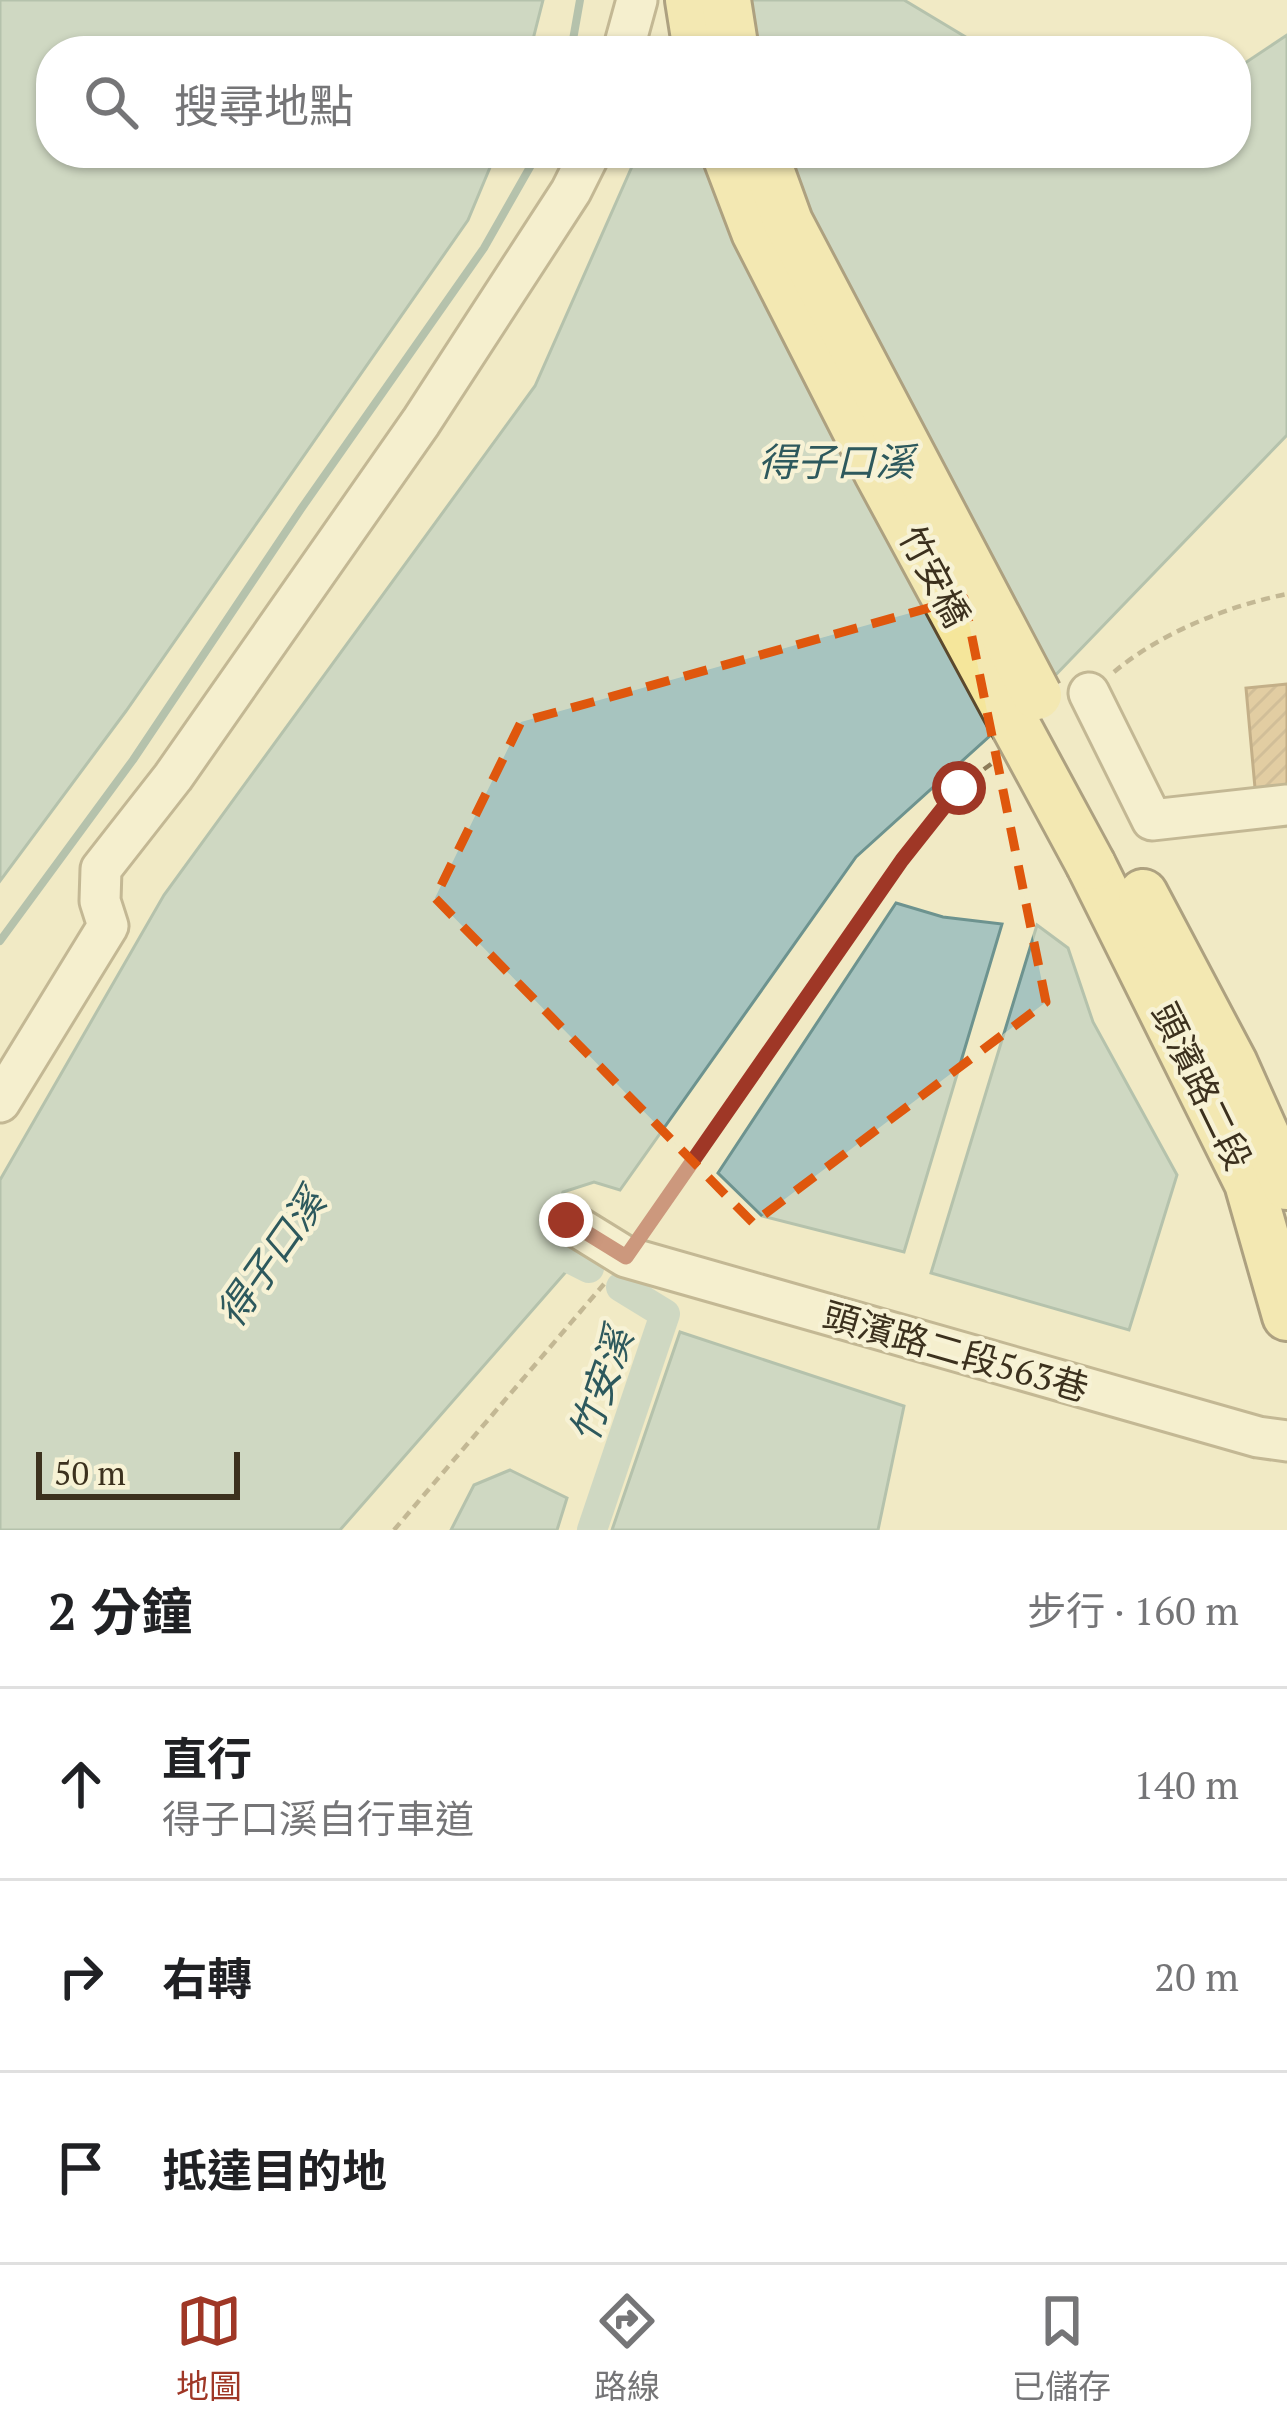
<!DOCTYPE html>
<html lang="zh-TW">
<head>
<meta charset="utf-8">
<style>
	:root { --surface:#fff; --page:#f6f6f6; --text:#202124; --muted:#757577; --line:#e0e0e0; --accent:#9f3726 }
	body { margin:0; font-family:"PT Serif","Noto Sans TC",serif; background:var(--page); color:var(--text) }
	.scale { position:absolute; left:36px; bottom:30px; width:204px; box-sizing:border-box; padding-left:12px; border:6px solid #3c311e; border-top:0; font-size:33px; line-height:42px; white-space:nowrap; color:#3c311e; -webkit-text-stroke:9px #f7f2d5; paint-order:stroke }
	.stop { position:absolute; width:36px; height:36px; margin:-27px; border:9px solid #9f3726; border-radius:50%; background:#fff }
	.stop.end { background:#9f3726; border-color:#fff; box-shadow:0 3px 12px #0008 }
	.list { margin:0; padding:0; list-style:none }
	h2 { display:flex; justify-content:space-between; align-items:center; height:156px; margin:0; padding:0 48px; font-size:51px }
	h2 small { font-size:39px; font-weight:400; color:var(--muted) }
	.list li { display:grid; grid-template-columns:78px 1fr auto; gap:36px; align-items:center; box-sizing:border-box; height:192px; padding:0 48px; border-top:3px solid var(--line) }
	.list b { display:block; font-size:45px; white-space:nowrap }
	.list p { margin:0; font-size:39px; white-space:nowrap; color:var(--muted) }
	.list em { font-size:39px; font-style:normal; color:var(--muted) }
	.icon { flex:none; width:66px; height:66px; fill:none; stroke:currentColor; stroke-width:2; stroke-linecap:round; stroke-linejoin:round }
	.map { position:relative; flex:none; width:1287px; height:1530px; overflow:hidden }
	.search { position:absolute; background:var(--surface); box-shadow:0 3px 9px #0004; left:36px; right:36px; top:36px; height:132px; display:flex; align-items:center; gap:30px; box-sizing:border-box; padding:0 42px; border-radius:48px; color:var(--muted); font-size:45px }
	.sheet { height:732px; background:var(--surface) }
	nav { display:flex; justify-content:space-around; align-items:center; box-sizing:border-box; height:168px; border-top:3px solid var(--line); background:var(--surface); font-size:33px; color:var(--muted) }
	nav a { display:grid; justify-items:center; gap:6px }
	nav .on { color:var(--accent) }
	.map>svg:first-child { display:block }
</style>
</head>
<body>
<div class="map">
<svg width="1287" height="1530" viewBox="0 0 1287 1530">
	<defs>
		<pattern id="building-hatch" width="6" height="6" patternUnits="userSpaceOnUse" patternTransform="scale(3)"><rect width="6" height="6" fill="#d1aa79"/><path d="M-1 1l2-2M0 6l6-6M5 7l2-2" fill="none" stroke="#ab8b63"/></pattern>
	</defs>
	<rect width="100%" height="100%" fill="#f1eac5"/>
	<g fill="#a7c4bf" stroke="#6d938f" stroke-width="3">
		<path d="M 0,0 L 543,0 L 530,51 L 51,51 L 51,153 L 496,153 L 468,220 L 126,711 L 0,881 Z"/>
		<path d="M 701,0 L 904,0 L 989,51 L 685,51 Z"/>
		<path d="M 1287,35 L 1287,435 L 1045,686 L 856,857 L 620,1190 L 594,1182 L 563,1192 L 548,1231 L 578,1258 L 340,1530 L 0,1530 L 0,1180 L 164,895 L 535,386 L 638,153 L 1236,153 L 1236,69 Z"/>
		<path d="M 896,903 L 943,917 L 1002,924 L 904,1252 L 762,1216 L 718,1173 Z"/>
		<path d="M 1037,925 L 1068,948 L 1093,1022 L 1177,1175 L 1129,1330 L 931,1273 Z"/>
		<path d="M 680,1332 L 904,1406 L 878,1530 L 612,1530 Z"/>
		<path d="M 510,1470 L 567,1498 L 557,1530 L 451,1530 L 474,1485 Z"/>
	</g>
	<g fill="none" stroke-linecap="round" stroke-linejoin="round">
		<g stroke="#6d938f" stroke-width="8">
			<path d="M 571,51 L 580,0"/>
			<path d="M 0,941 L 133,760 L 301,509 L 484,248 L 538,153"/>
		</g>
		<g stroke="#a7c4bf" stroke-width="30">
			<path d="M 541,1244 L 589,1268"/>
			<path d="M 592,1530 L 665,1314 L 621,1287"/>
		</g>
	</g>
	<path fill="url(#building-hatch)" stroke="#8d693e" stroke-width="3" d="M 1287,684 L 1287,785 L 1255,788 L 1246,688 Z"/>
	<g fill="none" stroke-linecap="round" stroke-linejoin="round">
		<defs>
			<g id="minor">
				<path d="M 623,51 L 637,0"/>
				<path d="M 1089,693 L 1152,820 L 1287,805"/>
				<path d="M 0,1102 L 108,926 L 100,901 L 101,869 L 173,777 L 421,422 L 571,191 L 590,153"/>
				<path d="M 566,1220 L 626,1257 L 1258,1437 L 1287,1441"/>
			</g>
			<g id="major">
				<path d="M 690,0 L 698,51"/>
				<path d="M 726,0 L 734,51"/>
				<path d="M 1091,865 L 1249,1183 L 1287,1316"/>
				<path d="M 1143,894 L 1233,1064 L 1287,1185"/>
			</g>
		</defs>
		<use href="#minor" stroke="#8d7c5a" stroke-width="45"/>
		<use href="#major" stroke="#5b492e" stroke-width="54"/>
		<g stroke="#8d7c5a" stroke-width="4.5" stroke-dasharray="9 6" stroke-linecap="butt">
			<path d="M 1114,672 C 1160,633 1228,606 1287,594"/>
			<path d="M 647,1227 L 903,860 L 959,787 L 994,762"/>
			<path d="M 394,1530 L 604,1284"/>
		</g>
		<use href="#minor" stroke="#fbf5d9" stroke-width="39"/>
		<use href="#major" stroke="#f5e69b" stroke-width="48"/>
		<defs>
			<g id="major-bridge">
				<path d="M 726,153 L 756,232 L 879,473 L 1091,865"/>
				<path d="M 763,153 L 788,222 L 1037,695"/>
			</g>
		</defs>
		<use href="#major-bridge" stroke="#5b492e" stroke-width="54" stroke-linecap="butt"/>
		<use href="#major-bridge" stroke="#f5e69b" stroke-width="48"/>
	</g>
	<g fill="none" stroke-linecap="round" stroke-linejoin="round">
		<path stroke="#9f3726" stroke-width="15" d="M 566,1220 L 626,1257 L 902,860 L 959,788"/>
	</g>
	<path d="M0 0H1287V1530H0ZM 964,598 L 1046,1002 L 753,1223 L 435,898 L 521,722 Z" fill="#f1eac5" fill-opacity=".55" fill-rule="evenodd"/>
	<path fill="none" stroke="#df570d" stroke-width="9" stroke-dasharray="24 15" stroke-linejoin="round" d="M 964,598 L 1046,1002 L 753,1223 L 435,898 L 521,722 Z"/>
	<g text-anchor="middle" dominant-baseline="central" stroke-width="9" stroke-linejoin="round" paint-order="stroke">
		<g font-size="36" fill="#3c311e" stroke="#f7f2d5">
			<text transform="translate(935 576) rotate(62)">竹安橋</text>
			<text transform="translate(1202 1086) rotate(64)">頭濱路二段</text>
			<text transform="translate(956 1351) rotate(16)">頭濱路二段563巷</text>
		</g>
		<g font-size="39" font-style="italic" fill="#2d595d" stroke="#f7f2d5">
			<text x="836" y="461">得子口溪</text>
			<text transform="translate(270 1257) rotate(-55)">得子口溪</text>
			<text transform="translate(600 1385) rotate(-71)">竹安溪</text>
		</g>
	</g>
</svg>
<div class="scale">50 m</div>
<div class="stop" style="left:959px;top:788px"></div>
<div class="stop end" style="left:566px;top:1220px"></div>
<div class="search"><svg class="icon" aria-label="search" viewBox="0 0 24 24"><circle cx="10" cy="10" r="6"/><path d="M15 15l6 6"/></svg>搜尋地點</div>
</div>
<section class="sheet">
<h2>2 分鐘<small>步行 · 160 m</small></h2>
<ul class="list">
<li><svg class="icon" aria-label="ahead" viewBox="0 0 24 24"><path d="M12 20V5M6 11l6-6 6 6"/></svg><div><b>直行</b><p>得子口溪自行車道</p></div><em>140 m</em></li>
<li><svg class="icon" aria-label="right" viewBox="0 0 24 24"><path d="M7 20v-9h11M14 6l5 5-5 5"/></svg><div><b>右轉</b></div><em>20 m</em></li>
<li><svg class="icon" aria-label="arrive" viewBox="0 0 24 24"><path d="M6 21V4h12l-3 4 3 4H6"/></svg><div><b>抵達目的地</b></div></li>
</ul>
</section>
<nav>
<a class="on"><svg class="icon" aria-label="map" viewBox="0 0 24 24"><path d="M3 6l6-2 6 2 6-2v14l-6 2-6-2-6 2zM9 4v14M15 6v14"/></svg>地圖</a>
<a><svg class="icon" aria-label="directions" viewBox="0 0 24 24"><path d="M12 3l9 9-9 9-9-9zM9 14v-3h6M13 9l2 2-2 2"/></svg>路線</a>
<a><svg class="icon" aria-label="saved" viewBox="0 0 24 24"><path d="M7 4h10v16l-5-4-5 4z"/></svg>已儲存</a>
</nav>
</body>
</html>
